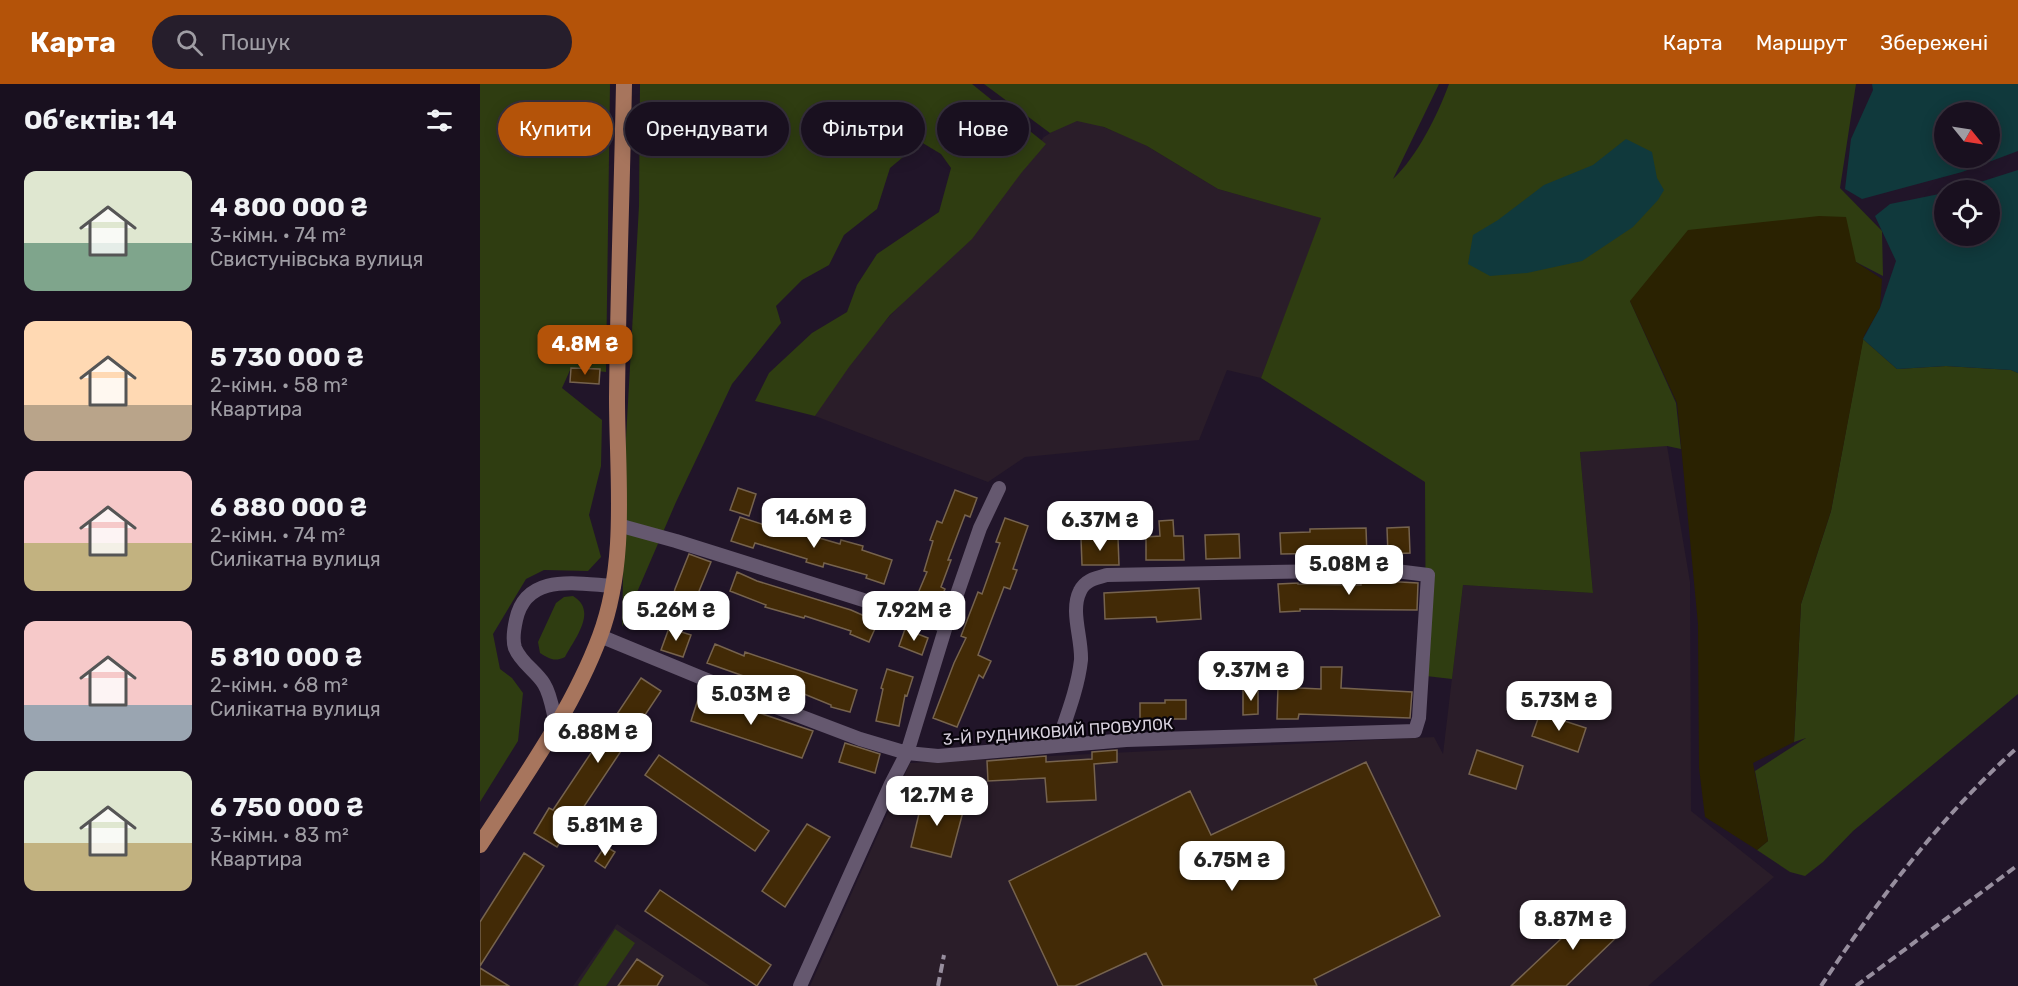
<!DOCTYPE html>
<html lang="uk">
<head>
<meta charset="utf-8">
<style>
	body { margin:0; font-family:Rubik,sans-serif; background:#261e2c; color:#f1f3f6; height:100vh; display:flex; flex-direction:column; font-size:22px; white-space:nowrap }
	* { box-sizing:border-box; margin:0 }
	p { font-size:20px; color:#9f9da4 }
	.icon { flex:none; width:33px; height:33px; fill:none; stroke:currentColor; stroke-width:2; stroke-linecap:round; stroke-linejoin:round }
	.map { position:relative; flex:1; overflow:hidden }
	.panel { display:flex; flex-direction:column; background:#19101f; width:480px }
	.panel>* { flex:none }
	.hud { position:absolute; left:18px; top:18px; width:570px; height:54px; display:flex; gap:12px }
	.needle { width:39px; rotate:120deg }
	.buttons { position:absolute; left:1454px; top:18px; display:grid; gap:12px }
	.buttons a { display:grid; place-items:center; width:66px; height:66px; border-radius:50%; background:#19101f; box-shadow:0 3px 15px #0003,0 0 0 2px #37303d; font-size:30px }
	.price { position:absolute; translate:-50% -51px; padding:0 14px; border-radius:12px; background:#fff; color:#222; font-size:20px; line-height:39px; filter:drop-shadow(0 2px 3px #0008) }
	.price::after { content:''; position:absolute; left:50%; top:36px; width:18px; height:14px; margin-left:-9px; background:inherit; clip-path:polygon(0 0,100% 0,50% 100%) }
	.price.current { background:#b45309; color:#fff }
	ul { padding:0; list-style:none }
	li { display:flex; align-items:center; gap:18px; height:150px; padding:0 24px }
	li span { display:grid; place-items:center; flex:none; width:168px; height:120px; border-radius:12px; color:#555 }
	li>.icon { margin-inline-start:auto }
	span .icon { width:72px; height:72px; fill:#fffc; stroke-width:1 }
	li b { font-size:26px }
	h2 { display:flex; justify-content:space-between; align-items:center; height:72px; padding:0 24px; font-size:26px }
	.tag { padding:0 21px; border-radius:27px; background:#19101f; box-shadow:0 3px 15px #0003,0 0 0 2px #37303d; font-size:21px; line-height:54px }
	.tag.current { background:#b45309; color:#fff }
	header { display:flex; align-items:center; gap:36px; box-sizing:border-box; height:84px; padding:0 30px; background:#b45309; color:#fff }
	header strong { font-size:28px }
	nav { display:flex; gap:33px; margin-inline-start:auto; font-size:21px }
	.search { width:420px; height:54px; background:#261e2c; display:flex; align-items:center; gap:15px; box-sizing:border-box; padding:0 21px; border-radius:33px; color:#9f9da4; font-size:22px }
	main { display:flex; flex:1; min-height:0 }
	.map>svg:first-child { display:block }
	.industrial { fill:#2a1d29 }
	.education { fill:#291d2b }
	.green { fill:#2f3d11 }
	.sand { fill:#2a2201 }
	.water { fill:#10393c; fill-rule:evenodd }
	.building { fill:#422a06; stroke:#76634e; stroke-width:1.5 }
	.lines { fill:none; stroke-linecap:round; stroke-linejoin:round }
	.minor { stroke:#65586f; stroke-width:14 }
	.primary { stroke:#a7755d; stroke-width:16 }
	.rail { stroke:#978e9e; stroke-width:4; stroke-dasharray:9 4.5; stroke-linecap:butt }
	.labels { text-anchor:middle; stroke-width:4.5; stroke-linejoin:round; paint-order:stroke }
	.street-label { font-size:16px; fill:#d8d1de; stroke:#08040b }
</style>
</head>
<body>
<header>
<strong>Карта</strong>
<div class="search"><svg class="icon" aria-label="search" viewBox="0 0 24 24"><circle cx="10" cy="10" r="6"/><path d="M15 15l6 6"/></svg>Пошук</div>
<nav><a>Карта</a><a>Маршрут</a><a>Збережені</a></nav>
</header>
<main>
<section class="panel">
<h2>Об’єктів: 14<svg class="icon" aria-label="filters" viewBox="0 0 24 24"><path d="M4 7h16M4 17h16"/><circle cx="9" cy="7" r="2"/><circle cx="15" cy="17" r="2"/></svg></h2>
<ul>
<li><span style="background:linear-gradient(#dfe7d0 60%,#7fa58c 0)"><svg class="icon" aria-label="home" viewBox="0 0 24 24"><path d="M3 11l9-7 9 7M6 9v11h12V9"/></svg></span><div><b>4 800 000 ₴</b><p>3-кімн. · 74 m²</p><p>Свистунівська вулиця</p></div></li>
<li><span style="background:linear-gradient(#ffd9b3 70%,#b9a48a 0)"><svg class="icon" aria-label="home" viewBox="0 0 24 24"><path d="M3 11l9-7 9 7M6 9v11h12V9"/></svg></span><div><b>5 730 000 ₴</b><p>2-кімн. · 58 m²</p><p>Квартира</p></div></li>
<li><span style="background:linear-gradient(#f6c9c9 60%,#c2b280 0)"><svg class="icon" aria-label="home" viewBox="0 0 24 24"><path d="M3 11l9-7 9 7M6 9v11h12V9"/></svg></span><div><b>6 880 000 ₴</b><p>2-кімн. · 74 m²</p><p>Силікатна вулиця</p></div></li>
<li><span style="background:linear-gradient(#f6c9c9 70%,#9aa5b1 0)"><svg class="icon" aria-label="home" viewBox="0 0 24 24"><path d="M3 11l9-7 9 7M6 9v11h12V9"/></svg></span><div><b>5 810 000 ₴</b><p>2-кімн. · 68 m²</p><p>Силікатна вулиця</p></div></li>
<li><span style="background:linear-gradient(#dfe7d0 60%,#c2b280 0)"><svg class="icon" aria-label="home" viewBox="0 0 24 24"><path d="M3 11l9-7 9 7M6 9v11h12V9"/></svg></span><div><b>6 750 000 ₴</b><p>3-кімн. · 83 m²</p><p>Квартира</p></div></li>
</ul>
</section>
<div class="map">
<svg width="1538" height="902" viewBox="0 0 1538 902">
	<rect width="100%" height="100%" fill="#211529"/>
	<!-- industrial -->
	<path class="industrial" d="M597,32L662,59L738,105L842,134L781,294L747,286L719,356L545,373L508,398L335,332L364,281L452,187L564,53Z
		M1186,356L1210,498L1211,727L1294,793L1168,902H330L430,679L954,653L963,670L983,501L1113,509L1100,368Z"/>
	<!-- education -->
	<path class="education" d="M137,840L230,902H93Z"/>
	<!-- green -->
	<path class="green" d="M0,0H130L126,288L91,284L82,304L122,336L121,382L109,431L121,473L108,487L64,486L46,495L13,550L20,585L32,594L43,609L38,657L0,718Z
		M160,0H492L566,60L542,88L492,155L410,231L369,283L335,332L275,317L289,289L332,249L367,228L377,201L397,170L459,128L471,84L461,70L441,58L410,84L397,125L364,151L349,181L322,196L296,222L301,239L252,300L196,418L142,543L146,354L159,122Z
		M504,0H959L913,95C937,73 958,30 969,0H1376L1360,104L1402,147L1403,192L1376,178L1150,217L1196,319L1201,365L1187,362L1100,368L1113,509L983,501L972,595L946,592L945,398L781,294L841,134L738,105L667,62L624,43L597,37L570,49Z
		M1383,255L1417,285L1466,282L1531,286L1538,289V610L1373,747L1343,778L1325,792L1310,788L1277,766L1288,757L1275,687L1326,654L1314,658L1321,520L1351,427Z
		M93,512C118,527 95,554 85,573C74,578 70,575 60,569L58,558L76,519L84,513Z
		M135,845L155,859L126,902H99L98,901Z"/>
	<!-- sand -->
	<path class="sand" d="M1339,132L1366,133L1376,178L1402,195L1400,224L1384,252L1351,427L1321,520L1314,658L1273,679L1288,757L1277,766L1225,733L1219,684L1218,540L1197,319L1150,217L1208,146Z"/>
	<!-- water -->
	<path class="water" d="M1392,0H1538V67L1482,88L1382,115L1365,105L1371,55L1393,6ZM1464,28H1509V74H1464Z
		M1146,55L1172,68L1177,94L1184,106L1178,116L1153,143L1102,177L1047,189L1010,192L988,180L993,151L1018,136L1064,101L1113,81Z
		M1538,86V289L1531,286L1466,282L1417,285L1383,255L1400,224L1416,177L1395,132L1410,120L1464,109V152H1509V106H1475Z"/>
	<!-- building -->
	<path class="building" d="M91,284L120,285L119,300L90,298Z
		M258,404L276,410L269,432L250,426Z
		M475,406L497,414L490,433L485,431L468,476H471L461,503L465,505L457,523L436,514L447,488L444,487L453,457L450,456L457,437L462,439Z
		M260,433L300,446L301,443L360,460L361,456L383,462L382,466L412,476L404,500L386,494L387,491L344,479L343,483L326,478L327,475L275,459L273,464L251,457Z
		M525,434L548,442L533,485L537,486L530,505L524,503L498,571L511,577L503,594L499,591L477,643L453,634L474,579L486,554L481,552L498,508L502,510L520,459L516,458Z
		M693,436L694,452H703L704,476H666V453L680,452L679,437Z
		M929,443L930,469L908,470L907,444Z
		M886,444L887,472H858V469L801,470L800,449L830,448V445Z
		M759,450L760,474L726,475L725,451Z
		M601,454H638L639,481H602Z
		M209,470L231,478L217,512H219L214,530L190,523L195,505Z
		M257,488L277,497L371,526L398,538L389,558L370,550L371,547L325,532L324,534L285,523L286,521L250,507Z
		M902,497L938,499L937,526L820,525V527L800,528L798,500L818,499V500L881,501V498Z
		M719,504L721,535L677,538L676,533L625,535L624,509Z
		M189,544L211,551L203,573L181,566Z
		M425,545L448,554L442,571L419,562Z
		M235,560L264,572L265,568L377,606L370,628L351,623V621L307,603L306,605L272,595L227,579Z
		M841,583H862L861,604L932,608L930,634L819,630L818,635H797L798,601H819V604L841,605Z
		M407,585L433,593L427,612L425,611L419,642L396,637L403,605L401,604Z
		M161,594L181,607L77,763L54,749L69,724L73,726Z
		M778,605V630L763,631V606Z
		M220,609L333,647L322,674L211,637Z
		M685,616H706V635H680V639H660V619H685Z
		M1060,629L1106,644L1098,668L1052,652Z
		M365,659L400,670L395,689L359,678Z
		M637,666V678L614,680L616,716L567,718L565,694L508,697L507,677L566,672V678L612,675V668Z
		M997,666L1043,682L1036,705L989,690Z
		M179,671L289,747L275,767L165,691Z
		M886,678L960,832L834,895L837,902H683L666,869L595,902H578L529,797L710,707L731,751Z
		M443,713L484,724L471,773L431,763Z
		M327,740L350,753L305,823L282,807Z
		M125,762L135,768L125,784L115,777Z
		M44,769L64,782L0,882V838Z
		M180,806L291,881L277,902L165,827Z
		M1118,820L1144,846L1086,902H1031Z
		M157,875L183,892L177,902H138Z
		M0,884L29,902H0Z"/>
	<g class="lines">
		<!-- minor -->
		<path class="minor" d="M138,441L196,457L466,542
			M120,552L256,608L380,655L427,669L458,672L646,656L935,647L939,634L948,491L908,486L627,491C616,494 605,496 600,507C590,527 602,554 601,576C598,604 586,634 577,661
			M76,640C73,628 71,611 64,600C56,587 41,579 35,564C32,555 34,545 36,536C46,488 97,500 134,502
			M320,902L411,700L427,669L466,542L500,444L519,404"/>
		<!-- primary -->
		<path class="primary" d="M0,761C43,694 92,627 120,552C148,477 137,392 137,314C138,209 142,105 144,0"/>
		<!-- rail -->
		<path class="rail" d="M458,902L464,871
			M1341,902C1398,816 1461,732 1538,663
			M1376,902L1538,781"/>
	</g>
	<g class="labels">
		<!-- street labels -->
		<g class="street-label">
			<text transform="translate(578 647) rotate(-4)" y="6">3-Й РУДНИКОВИЙ ПРОВУЛОК</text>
		</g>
	</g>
</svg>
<div class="buttons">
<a><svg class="needle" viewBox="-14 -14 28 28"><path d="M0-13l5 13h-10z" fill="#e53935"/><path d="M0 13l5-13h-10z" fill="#9f9da4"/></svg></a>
<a><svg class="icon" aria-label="locate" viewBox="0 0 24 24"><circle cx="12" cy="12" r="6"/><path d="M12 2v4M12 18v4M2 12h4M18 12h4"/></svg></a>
</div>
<b class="price current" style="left:105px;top:292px">4.8M ₴</b>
<b class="price" style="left:334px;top:465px">14.6M ₴</b>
<b class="price" style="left:620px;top:468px">6.37M ₴</b>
<b class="price" style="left:869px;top:512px">5.08M ₴</b>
<b class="price" style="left:196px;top:558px">5.26M ₴</b>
<b class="price" style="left:434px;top:558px">7.92M ₴</b>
<b class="price" style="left:771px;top:618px">9.37M ₴</b>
<b class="price" style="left:271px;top:642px">5.03M ₴</b>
<b class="price" style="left:1079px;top:648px">5.73M ₴</b>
<b class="price" style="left:118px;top:680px">6.88M ₴</b>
<b class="price" style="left:457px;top:743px">12.7M ₴</b>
<b class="price" style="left:125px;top:773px">5.81M ₴</b>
<b class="price" style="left:752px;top:808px">6.75M ₴</b>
<b class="price" style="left:1093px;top:867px">8.87M ₴</b>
<div class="hud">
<a class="tag current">Купити</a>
<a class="tag">Орендувати</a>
<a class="tag">Фільтри</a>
<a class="tag">Нове</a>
</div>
</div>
</main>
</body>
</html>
